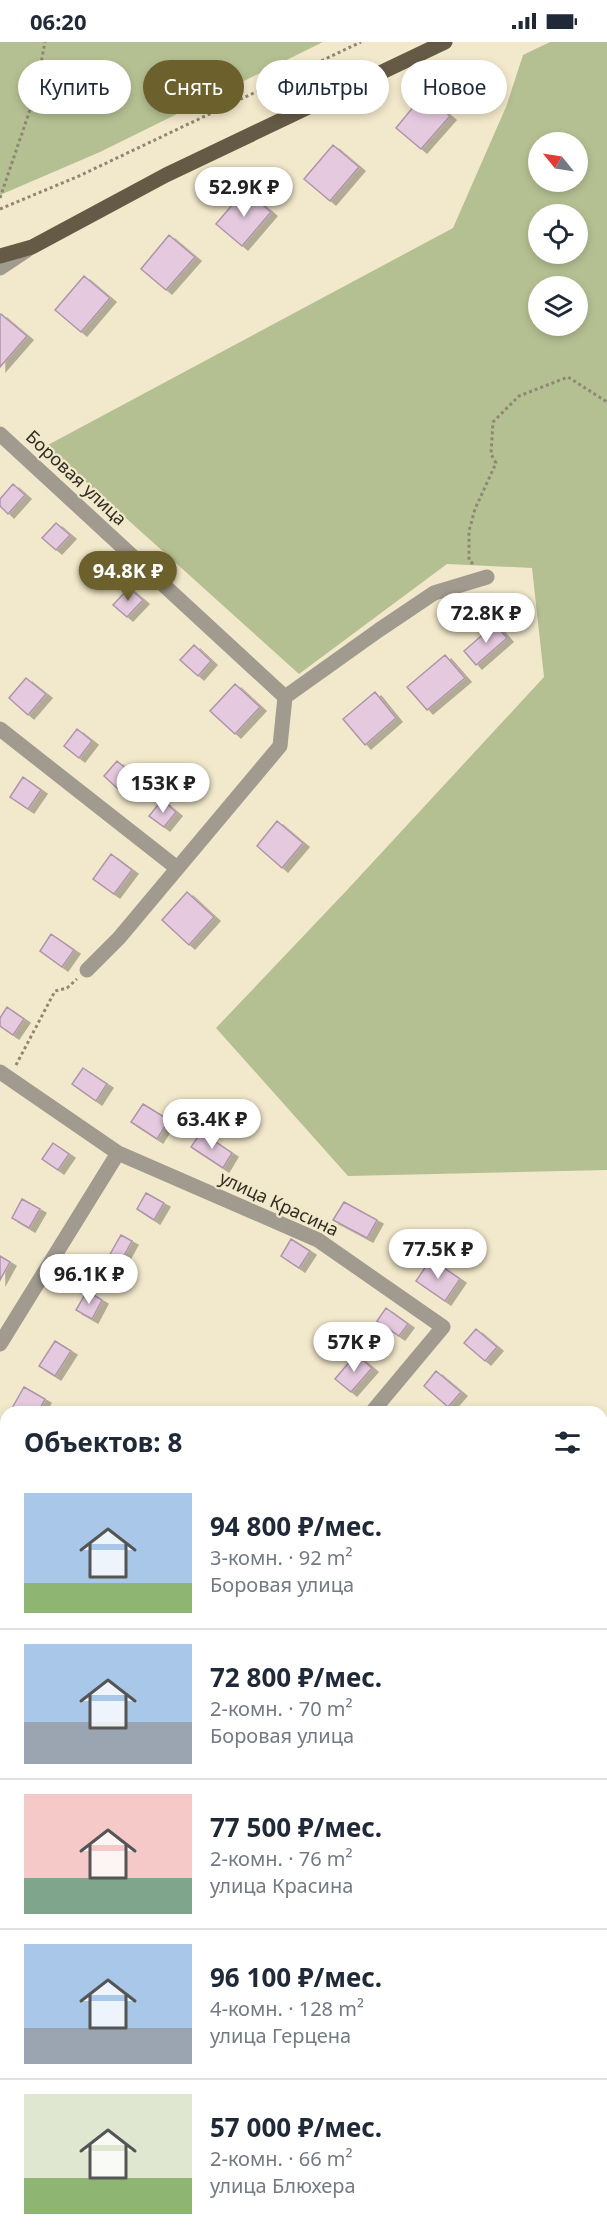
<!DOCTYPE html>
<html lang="ru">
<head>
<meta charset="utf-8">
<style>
	body { margin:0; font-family:"Noto Sans",sans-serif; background:#f6f6f7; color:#1f2937; height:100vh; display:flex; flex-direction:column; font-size:22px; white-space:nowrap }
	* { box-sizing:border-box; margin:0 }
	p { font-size:20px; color:#747a83 }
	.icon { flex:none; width:33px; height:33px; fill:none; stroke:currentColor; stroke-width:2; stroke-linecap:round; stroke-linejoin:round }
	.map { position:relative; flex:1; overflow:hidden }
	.panel { position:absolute; left:0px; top:1364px; width:608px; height:836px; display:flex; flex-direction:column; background:#fff; border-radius:18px 18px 0 0; box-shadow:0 3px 9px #0003 }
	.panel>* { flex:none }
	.guide { position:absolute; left:18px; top:18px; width:572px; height:54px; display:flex; gap:12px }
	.needle { width:39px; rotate:300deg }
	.tools { position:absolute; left:528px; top:90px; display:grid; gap:12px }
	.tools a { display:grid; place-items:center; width:60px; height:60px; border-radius:50%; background:#fff; box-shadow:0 3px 9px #0003; font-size:30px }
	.price { position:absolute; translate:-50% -51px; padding:0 14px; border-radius:21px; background:#fff; color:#222; font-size:20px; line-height:39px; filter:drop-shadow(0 2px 3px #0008) }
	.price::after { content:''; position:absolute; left:50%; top:36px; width:18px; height:14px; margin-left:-9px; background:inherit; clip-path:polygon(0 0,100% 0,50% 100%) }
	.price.selected { background:#6c602d; color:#fff }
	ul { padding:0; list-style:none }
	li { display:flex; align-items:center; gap:18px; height:150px; padding:0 24px }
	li+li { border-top:2px solid #e0e1e3 }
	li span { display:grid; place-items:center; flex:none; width:168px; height:120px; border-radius:0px; color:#555 }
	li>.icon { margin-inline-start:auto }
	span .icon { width:72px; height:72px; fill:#fffc; stroke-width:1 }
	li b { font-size:26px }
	h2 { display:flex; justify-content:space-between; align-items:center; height:72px; padding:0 24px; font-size:26px }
	.tag { padding:0 21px; border-radius:27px; background:#fff; box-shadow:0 3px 9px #0003; font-size:21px; line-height:54px }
	.tag.selected { background:#6c602d; color:#fff }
	.status { display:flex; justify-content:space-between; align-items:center; height:42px; padding:0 30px; background:#fff; direction:ltr }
	.status svg { height:16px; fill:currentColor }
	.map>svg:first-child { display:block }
	.green { fill:#b5c092; fill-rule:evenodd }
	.building { fill:#e5cadf; stroke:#ae95a9; stroke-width:1.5; filter:url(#shadow) }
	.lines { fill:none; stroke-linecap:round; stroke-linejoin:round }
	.path { stroke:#8e8774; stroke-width:3; stroke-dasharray:3 3; stroke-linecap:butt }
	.minor { stroke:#a09a8f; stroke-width:15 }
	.major { stroke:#645a46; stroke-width:15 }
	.labels { text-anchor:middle; stroke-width:4.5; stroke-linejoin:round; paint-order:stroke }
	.street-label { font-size:18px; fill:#322e23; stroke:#f2e8cb }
</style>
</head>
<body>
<div class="status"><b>06:20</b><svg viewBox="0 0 49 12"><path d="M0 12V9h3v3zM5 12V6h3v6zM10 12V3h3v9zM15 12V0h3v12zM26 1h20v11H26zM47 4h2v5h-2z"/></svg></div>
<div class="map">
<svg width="607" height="2198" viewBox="0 0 607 2198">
	<defs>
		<filter id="shadow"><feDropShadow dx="6" dy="4" stdDeviation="0" flood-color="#0004"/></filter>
	</defs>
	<rect width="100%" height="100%" fill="#f2e8cb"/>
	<!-- green -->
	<path class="green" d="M0,0H323L100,110L0,153Z
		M550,0H607V1128L348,1134L216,986L348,847L544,635L532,526L447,522L299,632L46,404L453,186L506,65L523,13ZM578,100V140H538V100ZM578,172V212H538V172ZM538,244H578V284H538Z"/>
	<!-- building -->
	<path class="building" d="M424,52L450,74L421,107L396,86Z
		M333,103L359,125L330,159L304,137Z
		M245,148L271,170L242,204L216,182Z
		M169,193L195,215L166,248L141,227Z
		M84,234L110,256L81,290L55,268Z
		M1,272L27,294L0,325V273Z
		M13,442L25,453L8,472L0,464V457Z
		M56,481L70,493L56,508L42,496Z
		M129,546L143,558L127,575L113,563Z
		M495,582L507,596L476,623L464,609Z
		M194,603L211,619L198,634L180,618Z
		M445,613L465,636L427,668L407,645Z
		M26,636L46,652L28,673L9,656Z
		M235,642L260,665L235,692L210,669Z
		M375,650L396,676L365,703L343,677Z
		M77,687L92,699L79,716L64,704Z
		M117,719L132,732L119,748L104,734Z
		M23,735L41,748L28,767L10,755Z
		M162,758L176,770L164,785L149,774Z
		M277,779L303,801L282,826L257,804Z
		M111,812L132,828L114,852L93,837Z
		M187,850L214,875L189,903L162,878Z
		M51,892L74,908L62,925L40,909Z
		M7,965L24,977L13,993L0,984V976Z
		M83,1026L107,1042L96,1059L72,1042Z
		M143,1062L169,1078L157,1097L131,1080Z
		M201,1090L232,1111L223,1126L191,1105Z
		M53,1101L69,1112L58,1128L42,1117Z
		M146,1151L164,1161L154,1178L137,1167Z
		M22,1157L40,1167L29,1186L12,1176Z
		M344,1160L377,1178L367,1196L333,1178Z
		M121,1193L132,1199L120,1221L109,1214Z
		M291,1197L310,1209L299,1226L281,1214Z
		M0,1214L10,1220L0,1238Z
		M431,1217L460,1237L445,1259L416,1239Z
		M87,1249L102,1258L92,1277L76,1268Z
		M386,1266L408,1282L399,1294L377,1279Z
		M476,1287L497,1305L485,1319L464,1301Z
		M55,1299L71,1309L55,1334L39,1324Z
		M356,1312L372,1326L351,1350L335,1337Z
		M436,1329L461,1350L448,1365L424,1344Z
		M24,1345L45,1357L38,1370L11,1368Z
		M0,1629L6,1635V1656L3,1659L0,1656Z
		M6,2145V2171L0,2165V2151Z
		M470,2193H498L502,2198H474Z"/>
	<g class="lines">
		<!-- path -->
		<path class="path" d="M0,156L35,53L45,0
			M0,167L79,134L361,0
			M473,522L469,518V489L475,467L496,421L491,412L493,380L519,354L568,335L607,360
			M16,1023L55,949L67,946L77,937"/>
		<!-- minor -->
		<path class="minor" d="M0,226L27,208
			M0,392L285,655
			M0,687L177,826
			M87,928L119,896L280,704L285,655L379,588L434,551L487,535
			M0,1030L118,1111L318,1198L443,1285L372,1370
			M0,1302L118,1111
			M602,1602L607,1606
			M0,1778L6,1772
			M0,1996L6,2008
			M0,2116L6,2110
			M128,2193L132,2198
			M324,2193L327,2198"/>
		<!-- major -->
		<path class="major" d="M0,214L32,205L166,133L445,0"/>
	</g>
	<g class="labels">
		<!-- street labels -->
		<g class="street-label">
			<text transform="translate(76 436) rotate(43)" y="6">Боровая улица</text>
			<text transform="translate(279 1162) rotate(25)" y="6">улица Красина</text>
		</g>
	</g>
</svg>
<div class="tools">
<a><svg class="needle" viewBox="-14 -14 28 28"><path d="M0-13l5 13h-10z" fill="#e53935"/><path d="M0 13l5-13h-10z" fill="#747a83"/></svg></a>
<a><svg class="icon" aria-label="locate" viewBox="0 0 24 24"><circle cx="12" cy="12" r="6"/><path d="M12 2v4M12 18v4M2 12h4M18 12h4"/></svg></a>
<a><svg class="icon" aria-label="layers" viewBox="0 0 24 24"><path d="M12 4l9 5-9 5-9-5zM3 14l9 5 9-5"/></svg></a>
</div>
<b class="price" style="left:244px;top:176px">52.9K ₽</b>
<b class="price selected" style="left:128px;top:560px">94.8K ₽</b>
<b class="price" style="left:486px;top:602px">72.8K ₽</b>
<b class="price" style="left:163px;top:772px">153K ₽</b>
<b class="price" style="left:212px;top:1108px">63.4K ₽</b>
<b class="price" style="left:438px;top:1238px">77.5K ₽</b>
<b class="price" style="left:89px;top:1263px">96.1K ₽</b>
<b class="price" style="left:354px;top:1331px">57K ₽</b>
<div class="guide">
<a class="tag">Купить</a>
<a class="tag selected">Снять</a>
<a class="tag">Фильтры</a>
<a class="tag">Новое</a>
</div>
<section class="panel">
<h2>Объектов: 8<svg class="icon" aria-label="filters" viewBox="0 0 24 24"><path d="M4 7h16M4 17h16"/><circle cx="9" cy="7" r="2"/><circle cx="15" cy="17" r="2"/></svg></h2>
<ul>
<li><span style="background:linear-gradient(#a9c7e8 75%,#8fb573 0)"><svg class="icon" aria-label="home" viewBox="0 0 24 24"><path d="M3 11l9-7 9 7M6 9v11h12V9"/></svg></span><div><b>94 800 ₽/мес.</b><p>3-комн. · 92 m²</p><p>Боровая улица</p></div></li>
<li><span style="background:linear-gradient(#a9c7e8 65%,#9aa5b1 0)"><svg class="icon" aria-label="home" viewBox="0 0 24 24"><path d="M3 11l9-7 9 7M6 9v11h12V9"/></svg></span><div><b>72 800 ₽/мес.</b><p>2-комн. · 70 m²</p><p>Боровая улица</p></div></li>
<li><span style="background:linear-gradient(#f6c9c9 70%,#7fa58c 0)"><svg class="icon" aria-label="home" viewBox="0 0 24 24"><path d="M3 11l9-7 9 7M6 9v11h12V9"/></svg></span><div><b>77 500 ₽/мес.</b><p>2-комн. · 76 m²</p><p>улица Красина</p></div></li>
<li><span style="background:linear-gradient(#a9c7e8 70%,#9aa5b1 0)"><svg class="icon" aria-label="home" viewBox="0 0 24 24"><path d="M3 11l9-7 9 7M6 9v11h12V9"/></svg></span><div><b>96 100 ₽/мес.</b><p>4-комн. · 128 m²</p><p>улица Герцена</p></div></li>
<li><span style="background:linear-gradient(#dfe7d0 70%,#8fb573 0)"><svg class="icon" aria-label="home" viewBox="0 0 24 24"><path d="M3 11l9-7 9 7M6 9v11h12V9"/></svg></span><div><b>57 000 ₽/мес.</b><p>2-комн. · 66 m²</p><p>улица Блюхера</p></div></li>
</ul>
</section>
</div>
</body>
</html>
